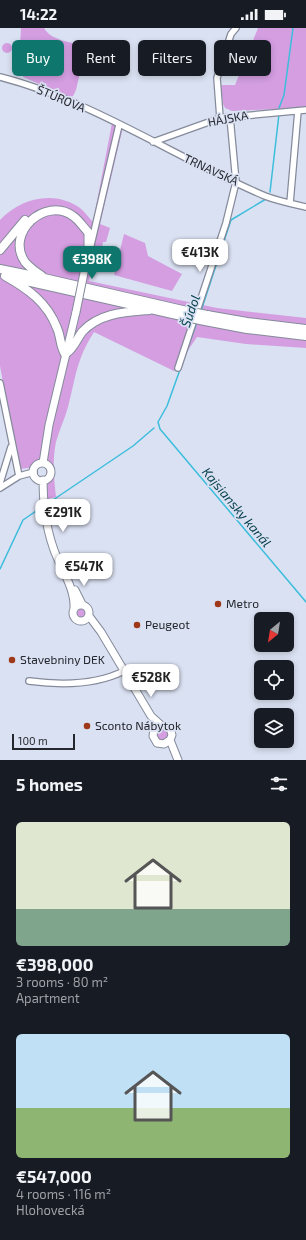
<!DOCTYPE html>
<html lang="en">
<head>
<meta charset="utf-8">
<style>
	body { margin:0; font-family:"Exo 2",sans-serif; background:#242831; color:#f1f3f6; height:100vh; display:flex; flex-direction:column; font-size:15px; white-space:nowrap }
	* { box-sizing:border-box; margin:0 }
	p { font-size:13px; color:#9ea1a6 }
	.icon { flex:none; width:22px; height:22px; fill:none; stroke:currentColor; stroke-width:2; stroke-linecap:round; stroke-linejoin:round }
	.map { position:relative; height:732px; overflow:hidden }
	.details { display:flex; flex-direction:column; background:#171b24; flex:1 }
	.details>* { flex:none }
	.hud { position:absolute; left:12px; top:12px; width:282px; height:36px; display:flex; gap:8px }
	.needle { width:26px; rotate:210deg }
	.tools { position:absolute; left:254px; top:584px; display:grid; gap:8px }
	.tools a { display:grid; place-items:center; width:40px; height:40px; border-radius:6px; background:#171b24; box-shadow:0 2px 6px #0003; font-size:20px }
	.scale { position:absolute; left:12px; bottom:10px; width:63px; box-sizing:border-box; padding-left:4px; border:2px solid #25272e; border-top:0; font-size:11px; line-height:14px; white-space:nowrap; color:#25272e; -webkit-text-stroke:3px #dae1f2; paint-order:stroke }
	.price { position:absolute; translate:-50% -34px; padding:0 9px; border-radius:8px; background:#fff; color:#222; font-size:13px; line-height:26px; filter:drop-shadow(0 1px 2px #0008) }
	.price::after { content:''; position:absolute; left:50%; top:24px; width:12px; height:9px; margin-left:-6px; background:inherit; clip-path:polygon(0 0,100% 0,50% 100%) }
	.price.active { background:#0f766e; color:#fff }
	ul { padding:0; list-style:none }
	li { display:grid; align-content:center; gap:8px; height:212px; padding:0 16px }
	li span { display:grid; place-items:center; height:124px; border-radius:6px; color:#555 }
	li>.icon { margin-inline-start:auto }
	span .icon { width:72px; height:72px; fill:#fffc; stroke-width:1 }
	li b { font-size:17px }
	h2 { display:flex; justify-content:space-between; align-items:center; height:48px; padding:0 16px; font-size:17px }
	.chip { padding:0 14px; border-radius:6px; background:#171b24; box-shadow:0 2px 6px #0003; font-size:14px; line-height:36px }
	.chip.active { background:#0f766e; color:#fff }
	.status { display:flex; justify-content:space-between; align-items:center; height:28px; padding:0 20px; background:#171b24; direction:ltr }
	.status svg { height:11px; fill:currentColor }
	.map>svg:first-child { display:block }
	.green { fill:#d49ee1 }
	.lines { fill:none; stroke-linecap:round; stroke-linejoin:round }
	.stream { stroke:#3cbddc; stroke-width:1.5 }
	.minor-casing { stroke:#858b9b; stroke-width:8 }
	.major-casing { stroke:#858b9b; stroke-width:9 }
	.highway-casing { stroke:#858b9b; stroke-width:10 }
	.minor { stroke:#fff; stroke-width:5.5 }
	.major { stroke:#fff; stroke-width:7 }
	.highway { stroke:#fff; stroke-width:8 }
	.major-bridge-casing { stroke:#858b9b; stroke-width:9; stroke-linecap:butt }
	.highway-bridge-casing { stroke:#858b9b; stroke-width:10; stroke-linecap:butt }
	.major-bridge { stroke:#fff; stroke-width:7 }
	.highway-bridge { stroke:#fff; stroke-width:8 }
	.poi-dot { fill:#9f3819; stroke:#dae1f2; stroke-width:1.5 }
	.labels { text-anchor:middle; stroke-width:3.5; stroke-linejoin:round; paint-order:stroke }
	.street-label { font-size:12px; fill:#25272e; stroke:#dae1f2 }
	.poi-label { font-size:12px; fill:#25272e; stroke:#dae1f2; text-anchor:start }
	.water-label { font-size:13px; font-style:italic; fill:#013c49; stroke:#dae1f2 }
</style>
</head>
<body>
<div class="status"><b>14:22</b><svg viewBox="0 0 49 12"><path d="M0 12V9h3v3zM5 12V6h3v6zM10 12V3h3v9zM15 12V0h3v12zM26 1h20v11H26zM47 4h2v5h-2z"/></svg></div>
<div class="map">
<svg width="306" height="732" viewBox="0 0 306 732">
	<rect width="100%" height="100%" fill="#dae1f2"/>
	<!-- green -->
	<path class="green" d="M21,0H44C51,13 72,14 86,18L76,62L73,68L69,69L23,49L27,23L20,17Z
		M258,0H306V80L232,83L225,80L223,76L221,57H235Z
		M2 20a5 5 0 1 1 10 0a5 5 0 1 1-10 0Z
		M113,90L124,95L100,196L110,200L106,214H103L98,243L91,241L89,253L217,280L306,290V320L246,316L197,309L174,343L94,304C76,332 76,349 68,379C65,391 59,402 56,414C52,433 54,451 56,469L47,471L46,438L19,441L0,338V192C21,170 54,162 80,180C85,184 89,190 93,194Z
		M124,206L145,215L148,228L182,246L172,263L114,247Z
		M75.5 585a5.5 5.5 0 1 1 11 0a5.5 5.5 0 1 1-11 0Z
		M156 707a6 6 0 1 1 12 0a6 6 0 1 1-12 0Z"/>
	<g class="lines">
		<!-- stream -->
		<path class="stream" d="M279,80L284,67L293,0
			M270,164L279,86
			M201,283L231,192L266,171
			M197,294L167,378L158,394L160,401L306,574
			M47,476L133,418L154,400
			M0,541L23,492L42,479"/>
		<defs>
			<path id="minor" d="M0,49C91,72 178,131 265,168C278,173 293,176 306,179
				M220,90L217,50L231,6L236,0
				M153,114L220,90L306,82
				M290,175L298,83
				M90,221L119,97
				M178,340L226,195L236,154L230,89
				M0,355L19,448
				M0,455L11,419
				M0,460L19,448L34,444
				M29,653C59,657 96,657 124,643"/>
			<path id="major" d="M85,240L88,229V204
				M43,435L49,397L76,284
				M33 444a9 9 0 1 1 18 0a9 9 0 1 1-18 0Z
				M43,452C43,476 46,500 54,522C61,541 75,560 74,580
				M75,562L82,576
				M73 585a8 8 0 1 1 16 0a8 8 0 1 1-16 0Z
				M89,588L101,604L151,688L161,697
				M170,712L164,716L157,715L153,708L154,701L161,697L170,700L172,707L170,712L178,732"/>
			<path id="highway" d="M0,222L25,192
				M0,241L44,250L187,283
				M5,248C28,261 47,274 57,300C61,309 60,318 65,326C74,321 76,312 82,304C99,285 125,284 149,282
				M42,248C36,244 30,240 25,234C5,205 45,168 73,188C79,192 83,199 88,204
				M13,250L186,289
				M207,287L247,294L306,301
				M205,293L247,301L306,308"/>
		</defs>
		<!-- minor casing -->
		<use href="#minor" class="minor-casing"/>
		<!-- major casing -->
		<use href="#major" class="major-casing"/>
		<!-- highway casing -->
		<use href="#highway" class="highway-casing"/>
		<!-- minor -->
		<use href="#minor" class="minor"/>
		<!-- major -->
		<use href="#major" class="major"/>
		<!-- highway -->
		<use href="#highway" class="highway"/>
		<defs>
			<path id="major-bridge" d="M76,284L85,240"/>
			<path id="highway-bridge" d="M187,283L207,287
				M186,289L205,293"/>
		</defs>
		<!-- major-bridge casing -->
		<use href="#major-bridge" class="major-bridge-casing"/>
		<!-- highway-bridge casing -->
		<use href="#highway-bridge" class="highway-bridge-casing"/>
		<!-- major-bridge -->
		<use href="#major-bridge" class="major-bridge"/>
		<!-- highway-bridge -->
		<use href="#highway-bridge" class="highway-bridge"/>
	</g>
	<!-- markers -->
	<g class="poi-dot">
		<circle cx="218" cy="576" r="4"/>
		<circle cx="137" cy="597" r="4"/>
		<circle cx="12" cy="632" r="4"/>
		<circle cx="87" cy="698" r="4"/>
	</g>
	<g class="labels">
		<!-- street labels -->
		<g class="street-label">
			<text transform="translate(61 71) rotate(23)" y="4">ŠTÚROVA</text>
			<text transform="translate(228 91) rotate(-11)" y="4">HÁJSKA</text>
			<text transform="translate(211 142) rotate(25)" y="4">TRNAVSKÁ</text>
		</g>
		<!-- poi labels -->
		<g class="poi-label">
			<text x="226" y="580">Metro</text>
			<text x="145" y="601">Peugeot</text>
			<text x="20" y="636">Stavebniny DEK</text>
			<text x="95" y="702">Sconto Nábytok</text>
		</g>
		<!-- water labels -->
		<g class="water-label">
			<text transform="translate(190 283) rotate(-71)" y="5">Šúdol</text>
			<text transform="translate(237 479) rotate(50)" y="5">Kajsiansky kanál</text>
		</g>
	</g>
</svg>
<div class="tools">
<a><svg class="needle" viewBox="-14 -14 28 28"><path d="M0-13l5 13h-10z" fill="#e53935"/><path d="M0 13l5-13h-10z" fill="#9ea1a6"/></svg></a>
<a><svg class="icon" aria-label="locate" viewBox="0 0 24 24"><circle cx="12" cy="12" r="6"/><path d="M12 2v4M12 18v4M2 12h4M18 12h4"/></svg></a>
<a><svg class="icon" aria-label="layers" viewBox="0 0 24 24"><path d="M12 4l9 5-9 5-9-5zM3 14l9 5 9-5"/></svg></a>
</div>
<div class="scale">100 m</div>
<b class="price" style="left:200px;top:245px">€413K</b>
<b class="price active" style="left:92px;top:252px">€398K</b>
<b class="price" style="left:63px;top:505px">€291K</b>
<b class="price" style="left:84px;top:559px">€547K</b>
<b class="price" style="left:151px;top:670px">€528K</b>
<div class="hud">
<a class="chip active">Buy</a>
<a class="chip">Rent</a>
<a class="chip">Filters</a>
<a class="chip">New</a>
</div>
</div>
<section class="details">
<h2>5 homes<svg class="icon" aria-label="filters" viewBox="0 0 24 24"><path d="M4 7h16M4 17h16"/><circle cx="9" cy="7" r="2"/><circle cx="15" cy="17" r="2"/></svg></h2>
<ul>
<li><span style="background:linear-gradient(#dfe7d0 70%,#7fa58c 0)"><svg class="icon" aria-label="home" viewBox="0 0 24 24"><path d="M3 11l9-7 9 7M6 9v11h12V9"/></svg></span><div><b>€398,000</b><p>3 rooms · 80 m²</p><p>Apartment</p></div></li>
<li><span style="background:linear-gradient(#bfe0f5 60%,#8fb573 0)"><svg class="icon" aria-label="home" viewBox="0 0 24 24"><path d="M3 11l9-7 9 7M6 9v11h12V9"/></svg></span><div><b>€547,000</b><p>4 rooms · 116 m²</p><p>Hlohovecká</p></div></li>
</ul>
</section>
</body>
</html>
